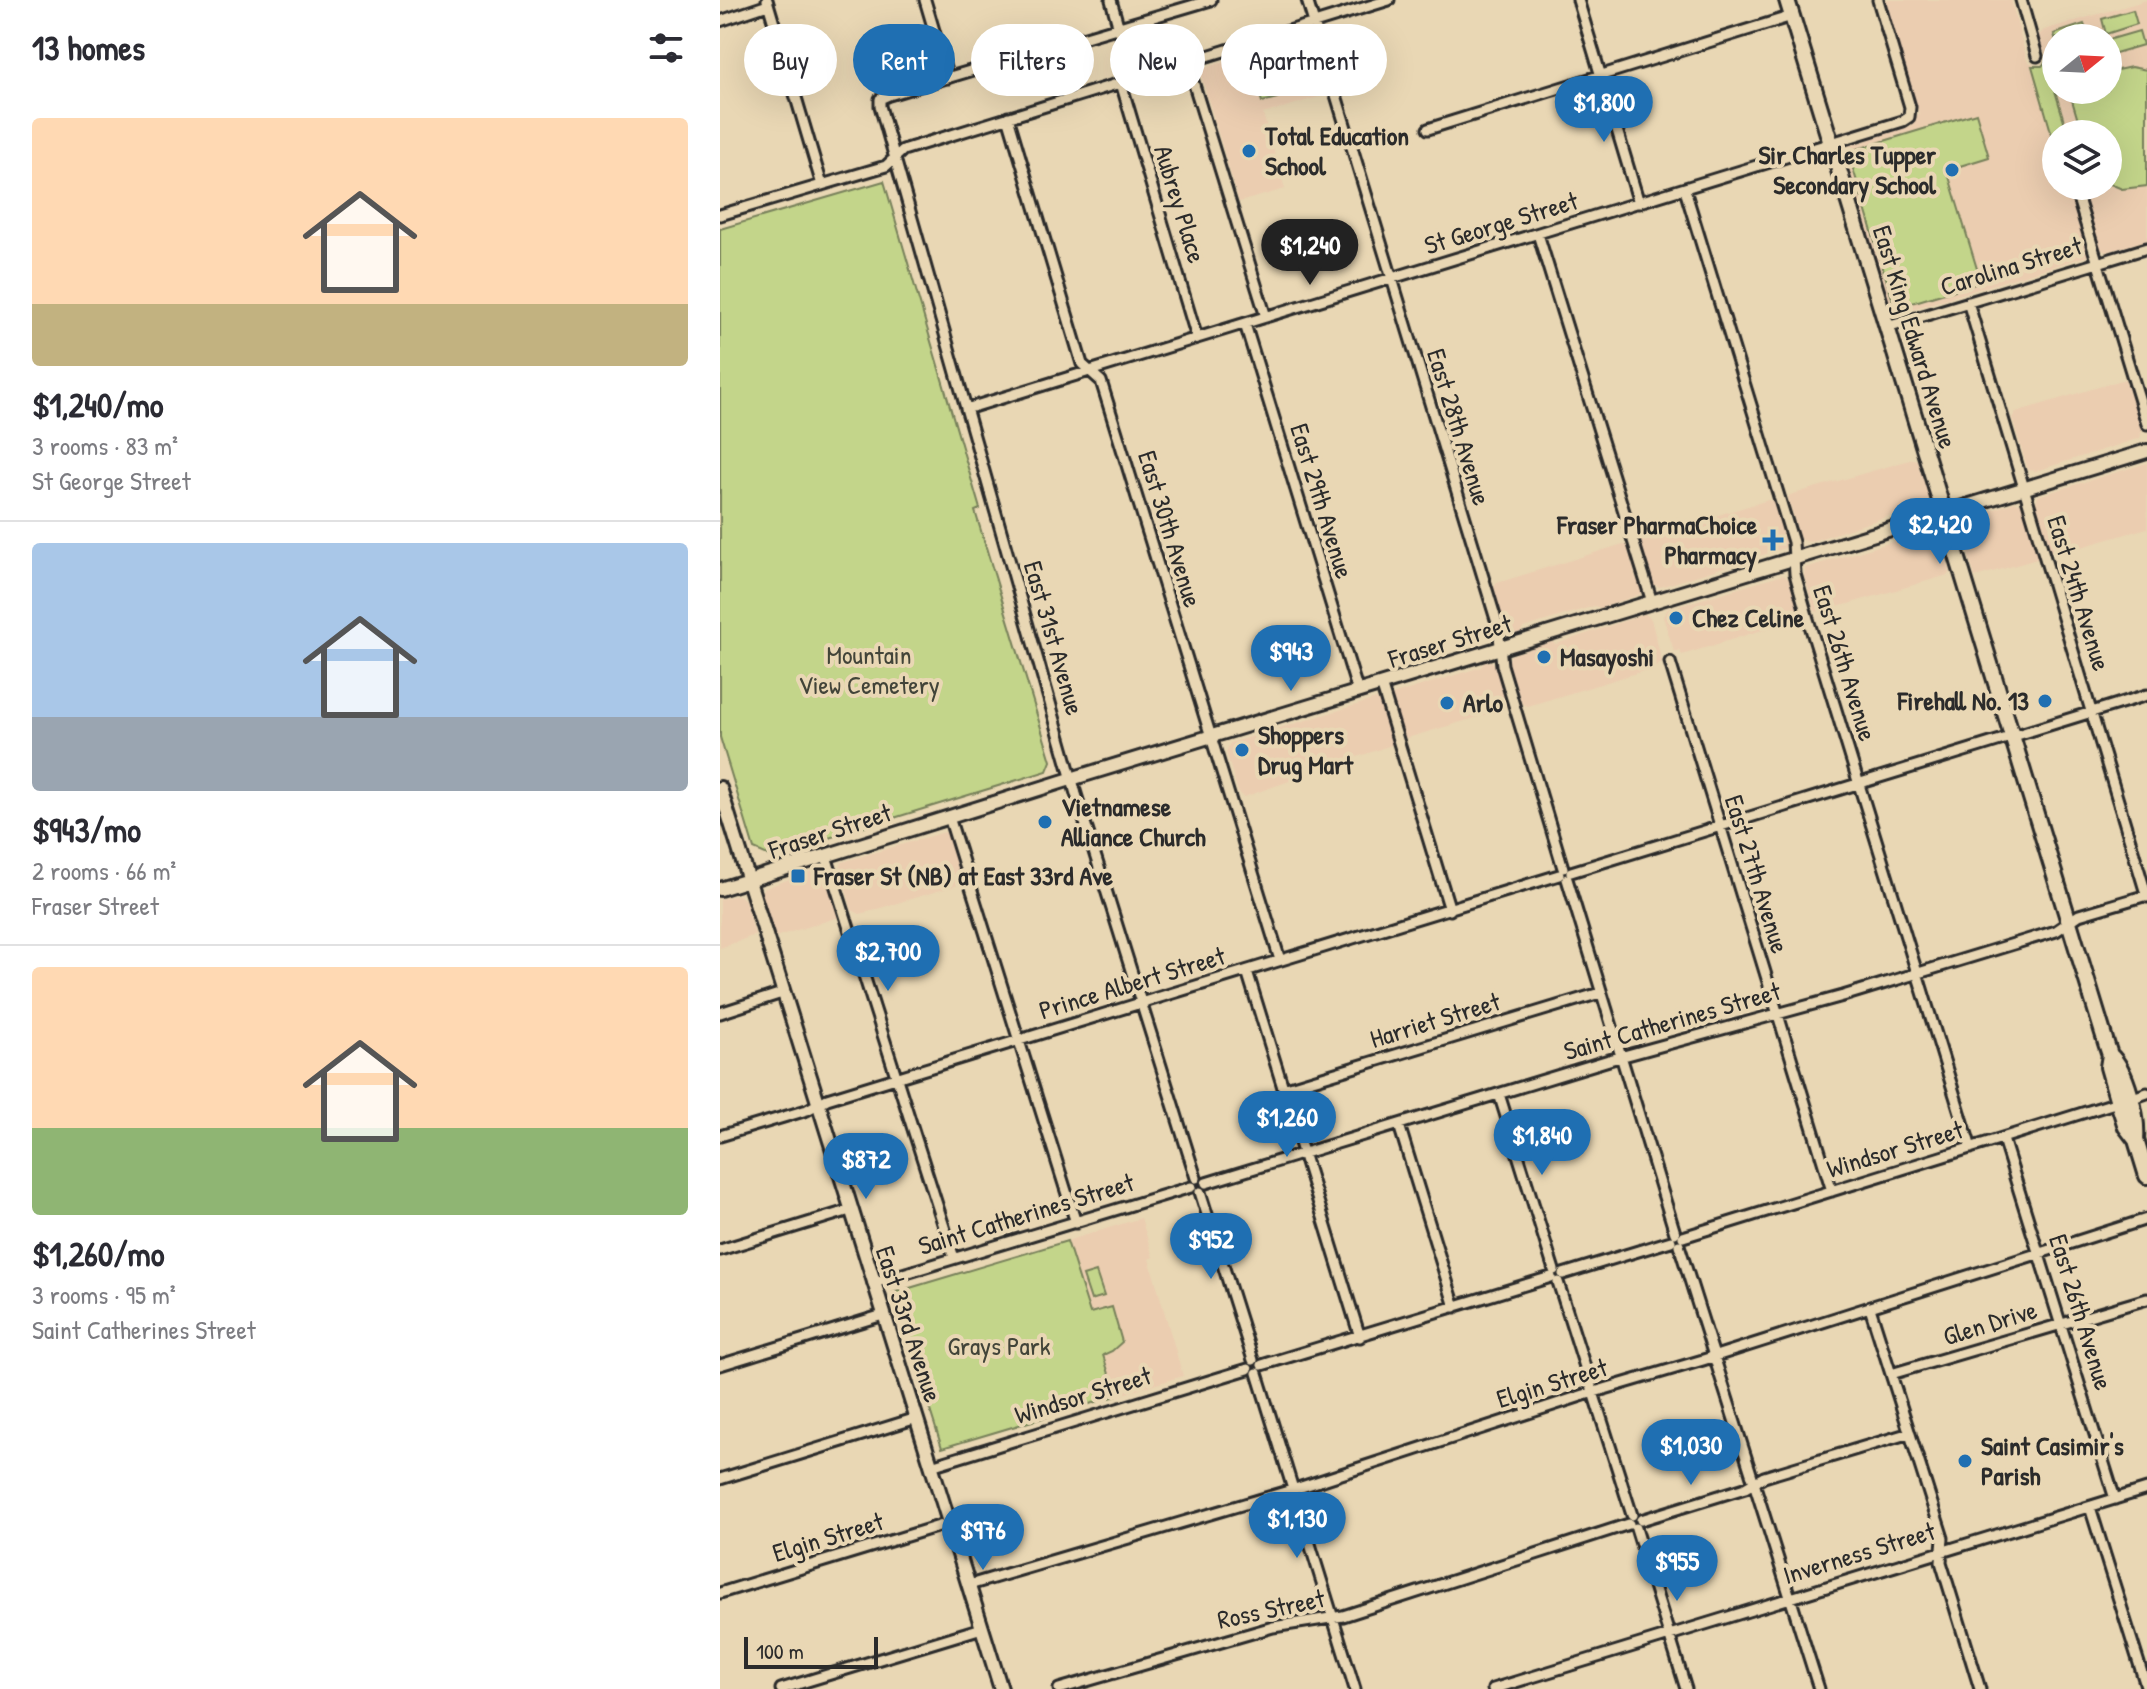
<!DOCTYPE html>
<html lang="en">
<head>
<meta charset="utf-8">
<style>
	body { margin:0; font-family:"Patrick Hand",sans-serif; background:#f2f2f3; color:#2b2b33; height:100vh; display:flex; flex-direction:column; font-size:30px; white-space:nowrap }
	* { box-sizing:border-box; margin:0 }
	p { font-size:26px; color:#7c7c81 }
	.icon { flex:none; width:44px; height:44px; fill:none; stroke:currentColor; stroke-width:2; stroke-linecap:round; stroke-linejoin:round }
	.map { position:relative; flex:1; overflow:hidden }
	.sheet { display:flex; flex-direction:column; background:#fff; width:720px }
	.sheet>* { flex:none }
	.top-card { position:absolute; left:24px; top:24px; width:760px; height:72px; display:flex; gap:16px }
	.needle { width:52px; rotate:72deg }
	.buttons { position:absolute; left:1322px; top:24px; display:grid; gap:16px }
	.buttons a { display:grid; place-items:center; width:80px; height:80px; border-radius:50%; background:#fff; box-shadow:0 8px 32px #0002; font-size:40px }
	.scale { position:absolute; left:24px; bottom:20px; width:134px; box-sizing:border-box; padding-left:8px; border:4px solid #2b2b2b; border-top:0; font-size:22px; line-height:28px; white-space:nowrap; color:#2b2b2b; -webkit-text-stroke:6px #e9d7b4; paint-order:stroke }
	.price { position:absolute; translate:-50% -68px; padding:0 18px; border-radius:28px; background:#1f6fb2; color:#fff; font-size:26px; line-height:52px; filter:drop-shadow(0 2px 4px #0008) }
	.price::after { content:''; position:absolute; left:50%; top:48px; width:24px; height:18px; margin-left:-12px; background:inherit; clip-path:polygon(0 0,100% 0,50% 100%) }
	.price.active { background:#222; color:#fff }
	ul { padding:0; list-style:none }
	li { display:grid; align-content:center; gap:16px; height:424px; padding:0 32px }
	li+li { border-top:2px solid #e1e1e2 }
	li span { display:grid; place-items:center; height:248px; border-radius:8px; color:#555 }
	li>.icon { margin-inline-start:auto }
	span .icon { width:144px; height:144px; fill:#fffc; stroke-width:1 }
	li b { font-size:34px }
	h2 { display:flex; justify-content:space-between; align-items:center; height:96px; padding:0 32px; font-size:34px }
	.chip { padding:0 28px; border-radius:36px; background:#fff; box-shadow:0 8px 32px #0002; font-size:28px; line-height:72px }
	.chip.active { background:#1f6fb2; color:#fff }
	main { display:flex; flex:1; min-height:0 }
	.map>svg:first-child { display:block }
	.built { fill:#ebcdb0; fill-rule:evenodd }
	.green { fill:#c3d58a; stroke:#77805a; stroke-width:2 }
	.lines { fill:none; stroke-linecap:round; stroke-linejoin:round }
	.minor-casing { stroke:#2b2b2b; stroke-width:15 }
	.tertiary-casing { stroke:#2b2b2b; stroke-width:18 }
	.secondary-casing { stroke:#2b2b2b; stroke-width:20 }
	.minor { stroke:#e9d7b4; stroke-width:9 }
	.tertiary { stroke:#e9d7b4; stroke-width:12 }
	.secondary { stroke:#e9d7b4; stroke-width:14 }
	.poi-dot { fill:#1f6fb2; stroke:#e9d7b4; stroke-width:3 }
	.labels { text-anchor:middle; stroke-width:8; stroke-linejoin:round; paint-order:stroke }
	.poi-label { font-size:26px; font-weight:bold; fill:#2b2b2b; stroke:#e9d7b4; text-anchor:start }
	.street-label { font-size:26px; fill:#2b2b2b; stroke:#e9d7b4 }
	.park-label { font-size:26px; fill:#424439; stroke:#e9d7b4 }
</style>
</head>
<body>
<main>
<section class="sheet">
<h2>13 homes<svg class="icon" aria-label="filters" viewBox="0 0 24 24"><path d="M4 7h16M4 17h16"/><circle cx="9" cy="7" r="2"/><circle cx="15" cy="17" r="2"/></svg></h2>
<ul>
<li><span style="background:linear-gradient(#ffd9b3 75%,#c2b280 0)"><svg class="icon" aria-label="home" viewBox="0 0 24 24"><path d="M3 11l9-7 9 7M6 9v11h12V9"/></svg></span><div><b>$1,240/mo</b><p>3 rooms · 83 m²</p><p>St George Street</p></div></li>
<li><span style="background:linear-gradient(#a9c7e8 70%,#9aa5b1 0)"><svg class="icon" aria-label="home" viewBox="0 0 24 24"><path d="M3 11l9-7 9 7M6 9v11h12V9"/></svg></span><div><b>$943/mo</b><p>2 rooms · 66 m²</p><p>Fraser Street</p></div></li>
<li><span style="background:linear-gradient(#ffd9b3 65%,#8fb573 0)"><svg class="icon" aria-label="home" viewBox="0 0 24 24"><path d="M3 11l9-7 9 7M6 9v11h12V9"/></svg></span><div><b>$1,260/mo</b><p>3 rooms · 95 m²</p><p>Saint Catherines Street</p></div></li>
</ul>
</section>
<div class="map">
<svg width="1427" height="1689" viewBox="0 0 1427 1689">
	<rect width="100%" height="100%" fill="#e9d7b4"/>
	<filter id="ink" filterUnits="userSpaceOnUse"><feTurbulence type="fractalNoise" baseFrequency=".0125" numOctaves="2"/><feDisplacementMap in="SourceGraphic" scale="16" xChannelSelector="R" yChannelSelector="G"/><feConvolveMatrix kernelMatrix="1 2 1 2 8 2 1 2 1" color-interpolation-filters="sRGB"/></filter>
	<g filter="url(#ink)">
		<!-- built -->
		<path class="built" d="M1165,0H1291L1307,61L1318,67L1324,64L1327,58L1317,37L1324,30L1427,0V240L1386,252L1380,249L1365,197L1367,193L1365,186H1388V134H1336V186H1348V196L1357,206L1364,244L1369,246L1368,256L1179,313L1171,310L1123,154L1129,146L1191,126L1199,113ZM1336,38H1388V90H1336Z
			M585,37L602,96L543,114L565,189L519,202L479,69Z
			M1405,379L1422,430L1420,438L1316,471L1308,470L1292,418L1296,412Z
			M1193,459L1197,460L1209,498L1206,504L1089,542L1080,539L1068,498L1070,495Z
			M1427,463V528L1337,554L1336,551H1330L1316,503L1318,496Z
			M1048,500L1053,501L1065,541V548L940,587L933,584L920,542L922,538Z
			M1295,502L1303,504L1319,553L1317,559L1255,577L1241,530L1242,524L1246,519Z
			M1212,530L1219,535L1230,570L1228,575L1100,612L1095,611L1084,576L1085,568Z
			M903,544L907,546L916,578L920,581L921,594L881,608L874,606L803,628L800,633L793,635L785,631L774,587L777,583Z
			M1063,575L1069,579L1079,611L1075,620L962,655L960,651H954L943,617L948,609Z
			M925,614L931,619L942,662L936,667L808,706L802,704L788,662L791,655L831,642L836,644Z
			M771,661L776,666L787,706L782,710L687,738L683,736L672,695L761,667L764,663Z
			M656,699L663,705L674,744L524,797L518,792L506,752L510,743Z
			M225,832L230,837L242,877L237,882L238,885L140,914L132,910L120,869L122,862Z
			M97,869L105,873L119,917L55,937L42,895L43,889Z
			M19,895L25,900L35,935L0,948V899Z
			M421,1218L433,1257L429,1259L463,1376L396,1396L347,1241Z"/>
		<!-- green -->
		<path class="green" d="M1413,10L1417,24L1386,34L1382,19Z
			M1364,24L1369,38H1336V41L1334,34Z
			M1419,31L1423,45L1392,54L1388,40Z
			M575,43L582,64L551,74L545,52Z
			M1326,61L1348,134H1336V149L1312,66H1322Z
			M1411,67L1427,70V186L1402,189L1388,183V134H1362L1349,90H1356L1360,93L1363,90H1388V72Z
			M548,68L557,98L542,102L533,73Z
			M1256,113L1269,157L1227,170L1261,282L1175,308L1128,152Z
			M164,181L260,509L255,511L331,761L327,771L50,856L34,849L0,737V229Z
			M347,1241L370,1313L392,1307L402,1342L392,1351L383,1355L396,1396L222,1448L173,1293Z
			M376,1272L384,1296L371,1300L363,1276Z"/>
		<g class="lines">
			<defs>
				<path id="minor" d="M47,0L102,185
					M205,0L228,78
					M391,0L413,79
					M587,0L778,626L782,665L843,868
					M858,0L919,203
					M1301,0L1317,56
					M0,21L48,5
					M467,62L546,317
					M401,83L477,338
					M288,117L362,364L381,381L560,960
					M708,129L1072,16
					M965,190L1073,542L1075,574L1088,619L1251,1148
					M1356,192L1427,424
					M0,215L166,166L183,150L669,0
					M818,234L932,602
					M1248,302L1427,897
					M525,324L638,692
					M1167,327L1427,248
					M246,409L1183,121L1189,117L1190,107L1158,0
					M950,662L1112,1191
					M661,684L730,910
					M229,817L356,1223
					M106,856L234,1258
					M851,872L1427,695
					M847,879L955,1233
					M527,971L640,1337
					M0,1013L62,993
					M563,1089L880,993
					M779,1094L834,1270
					M1410,1099L1427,1093
					M679,1125L735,1307
					M0,1136L87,1110L107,1099L839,875
					M1283,1139L1395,1499
					M476,1178L356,794L160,106V99L169,95L491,0
					M486,1183L889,1060L1123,996L1336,931L1359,915L1427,895
					M480,1192L533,1360
					M963,1237L1398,1102
					M959,1245L1099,1689
					M0,1250L130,1210
					M843,1274L951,1241
					M838,1282L912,1515
					M153,1283L471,1187
					M1150,1308L1223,1538L1221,1562L1260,1689
					M0,1365L163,1315
					M542,1365L831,1277
					M537,1373L635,1689
					M1171,1374L1427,1299
					M211,1466L528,1369
					M0,1479L197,1418
					M1370,1507L1427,1689
					M921,1520L1025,1488L1044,1477L1190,1433
					M916,1528L966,1689
					M249,1585L572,1490L864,1395L983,1360L1427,1219
					M0,1593L229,1523
					M61,1689L262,1628
					M339,1689L553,1627L623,1616L909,1524
					M773,1689L1427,1489"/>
				<path id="tertiary" d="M0,788L281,1689
					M0,889L341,782L1427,451"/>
				<path id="secondary" d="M1067,0L1386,1043L1390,1055L1388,1067L1398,1102L1406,1127L1416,1140L1427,1176
					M1390,1055C1407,1070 1418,1117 1416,1140"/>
			</defs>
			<!-- minor casing -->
			<use href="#minor" class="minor-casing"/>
			<!-- tertiary casing -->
			<use href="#tertiary" class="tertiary-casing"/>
			<!-- secondary casing -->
			<use href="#secondary" class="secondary-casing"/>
			<!-- minor -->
			<use href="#minor" class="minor"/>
			<!-- tertiary -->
			<use href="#tertiary" class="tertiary"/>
			<!-- secondary -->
			<use href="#secondary" class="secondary"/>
		</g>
	</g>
	<!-- markers -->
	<g class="poi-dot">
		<circle cx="529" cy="151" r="8"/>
		<circle cx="1232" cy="170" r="8"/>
		<path d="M1049 528h8v8h8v8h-8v8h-8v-8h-8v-8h8z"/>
		<circle cx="956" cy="618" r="8"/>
		<circle cx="824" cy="657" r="8"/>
		<circle cx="1325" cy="701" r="8"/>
		<circle cx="727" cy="703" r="8"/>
		<circle cx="522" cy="750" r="8"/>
		<circle cx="325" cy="822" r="8"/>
		<rect x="70" y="868" width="16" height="16" rx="4"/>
		<circle cx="1245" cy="1461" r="8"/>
	</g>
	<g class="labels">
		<!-- poi labels -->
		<g class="poi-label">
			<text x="545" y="145">Total Education<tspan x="545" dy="30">School</tspan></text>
			<text x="1216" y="164" text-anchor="end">Sir Charles Tupper<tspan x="1216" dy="30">Secondary School</tspan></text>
			<text x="1037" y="534" text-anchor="end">Fraser PharmaChoice<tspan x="1037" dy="30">Pharmacy</tspan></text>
			<text x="972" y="627">Chez Celine</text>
			<text x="840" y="666">Masayoshi</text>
			<text x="1309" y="710" text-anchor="end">Firehall No. 13</text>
			<text x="743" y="712">Arlo</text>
			<text x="538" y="744">Shoppers<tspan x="538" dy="30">Drug Mart</tspan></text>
			<text x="341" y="816">Vietnamese<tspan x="341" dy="30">Alliance Church</tspan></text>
			<text x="94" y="885">Fraser St (NB) at East 33rd Ave</text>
			<text x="1261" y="1455">Saint Casimir's<tspan x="1261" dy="30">Parish</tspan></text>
		</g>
		<!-- street labels -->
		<g class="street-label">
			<text transform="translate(460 204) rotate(73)" y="9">Aubrey Place</text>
			<text transform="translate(781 223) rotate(-17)" y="9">St George Street</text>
			<text transform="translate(1291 266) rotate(-17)" y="9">Carolina Street</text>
			<text transform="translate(1195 337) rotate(73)" y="9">East King Edward Avenue</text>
			<text transform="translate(739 427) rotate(73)" y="9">East 28th Avenue</text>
			<text transform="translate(602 501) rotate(73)" y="9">East 29th Avenue</text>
			<text transform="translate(450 529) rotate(73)" y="9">East 30th Avenue</text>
			<text transform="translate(1359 593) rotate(73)" y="9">East 24th Avenue</text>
			<text transform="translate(334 638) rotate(74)" y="9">East 31st Avenue</text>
			<text transform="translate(730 641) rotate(-17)" y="9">Fraser Street</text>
			<text transform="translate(1125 663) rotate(73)" y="9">East 26th Avenue</text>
			<text transform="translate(110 831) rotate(-18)" y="9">Fraser Street</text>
			<text transform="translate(1037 874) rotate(73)" y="9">East 27th Avenue</text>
			<text transform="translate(412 983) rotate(-17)" y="9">Prince Albert Street</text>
			<text transform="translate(715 1020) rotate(-17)" y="9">Harriet Street</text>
			<text transform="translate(952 1021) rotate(-16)" y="9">Saint Catherines Street</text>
			<text transform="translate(1175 1149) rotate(-17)" y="9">Windsor Street</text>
			<text transform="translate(306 1214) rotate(-17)" y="9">Saint Catherines Street</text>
			<text transform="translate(1361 1312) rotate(73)" y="9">East 26th Avenue</text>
			<text transform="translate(1270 1323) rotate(-17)" y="9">Glen Drive</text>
			<text transform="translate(189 1324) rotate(72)" y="9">East 33rd Avenue</text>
			<text transform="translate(832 1383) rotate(-17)" y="9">Elgin Street</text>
			<text transform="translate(363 1395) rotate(-17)" y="9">Windsor Street</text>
			<text transform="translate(108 1537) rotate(-17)" y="9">Elgin Street</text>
			<text transform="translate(1139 1553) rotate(-17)" y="9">Inverness Street</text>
			<text transform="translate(551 1609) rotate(-12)" y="9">Ross Street</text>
		</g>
		<!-- park labels -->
		<g class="park-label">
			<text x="149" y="664">Mountain<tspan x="149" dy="30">View Cemetery</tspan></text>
			<text x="279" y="1355">Grays Park</text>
		</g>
	</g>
</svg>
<div class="buttons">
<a><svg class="needle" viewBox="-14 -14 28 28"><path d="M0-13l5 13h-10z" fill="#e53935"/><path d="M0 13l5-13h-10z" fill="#7c7c81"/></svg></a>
<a><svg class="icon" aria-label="layers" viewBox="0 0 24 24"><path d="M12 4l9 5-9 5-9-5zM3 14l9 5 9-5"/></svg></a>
</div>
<div class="scale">100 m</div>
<b class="price" style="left:884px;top:144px">$1,800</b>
<b class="price active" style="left:590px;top:287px">$1,240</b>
<b class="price" style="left:1220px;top:566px">$2,420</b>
<b class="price" style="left:571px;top:693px">$943</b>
<b class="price" style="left:168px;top:993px">$2,700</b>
<b class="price" style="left:567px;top:1159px">$1,260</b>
<b class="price" style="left:822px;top:1177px">$1,840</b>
<b class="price" style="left:146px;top:1201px">$872</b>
<b class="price" style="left:491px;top:1281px">$952</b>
<b class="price" style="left:971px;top:1487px">$1,030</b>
<b class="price" style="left:577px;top:1560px">$1,130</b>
<b class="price" style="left:263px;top:1572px">$976</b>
<b class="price" style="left:957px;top:1603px">$955</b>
<div class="top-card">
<a class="chip">Buy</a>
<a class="chip active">Rent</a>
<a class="chip">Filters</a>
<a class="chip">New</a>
<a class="chip">Apartment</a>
</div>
</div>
</main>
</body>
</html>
